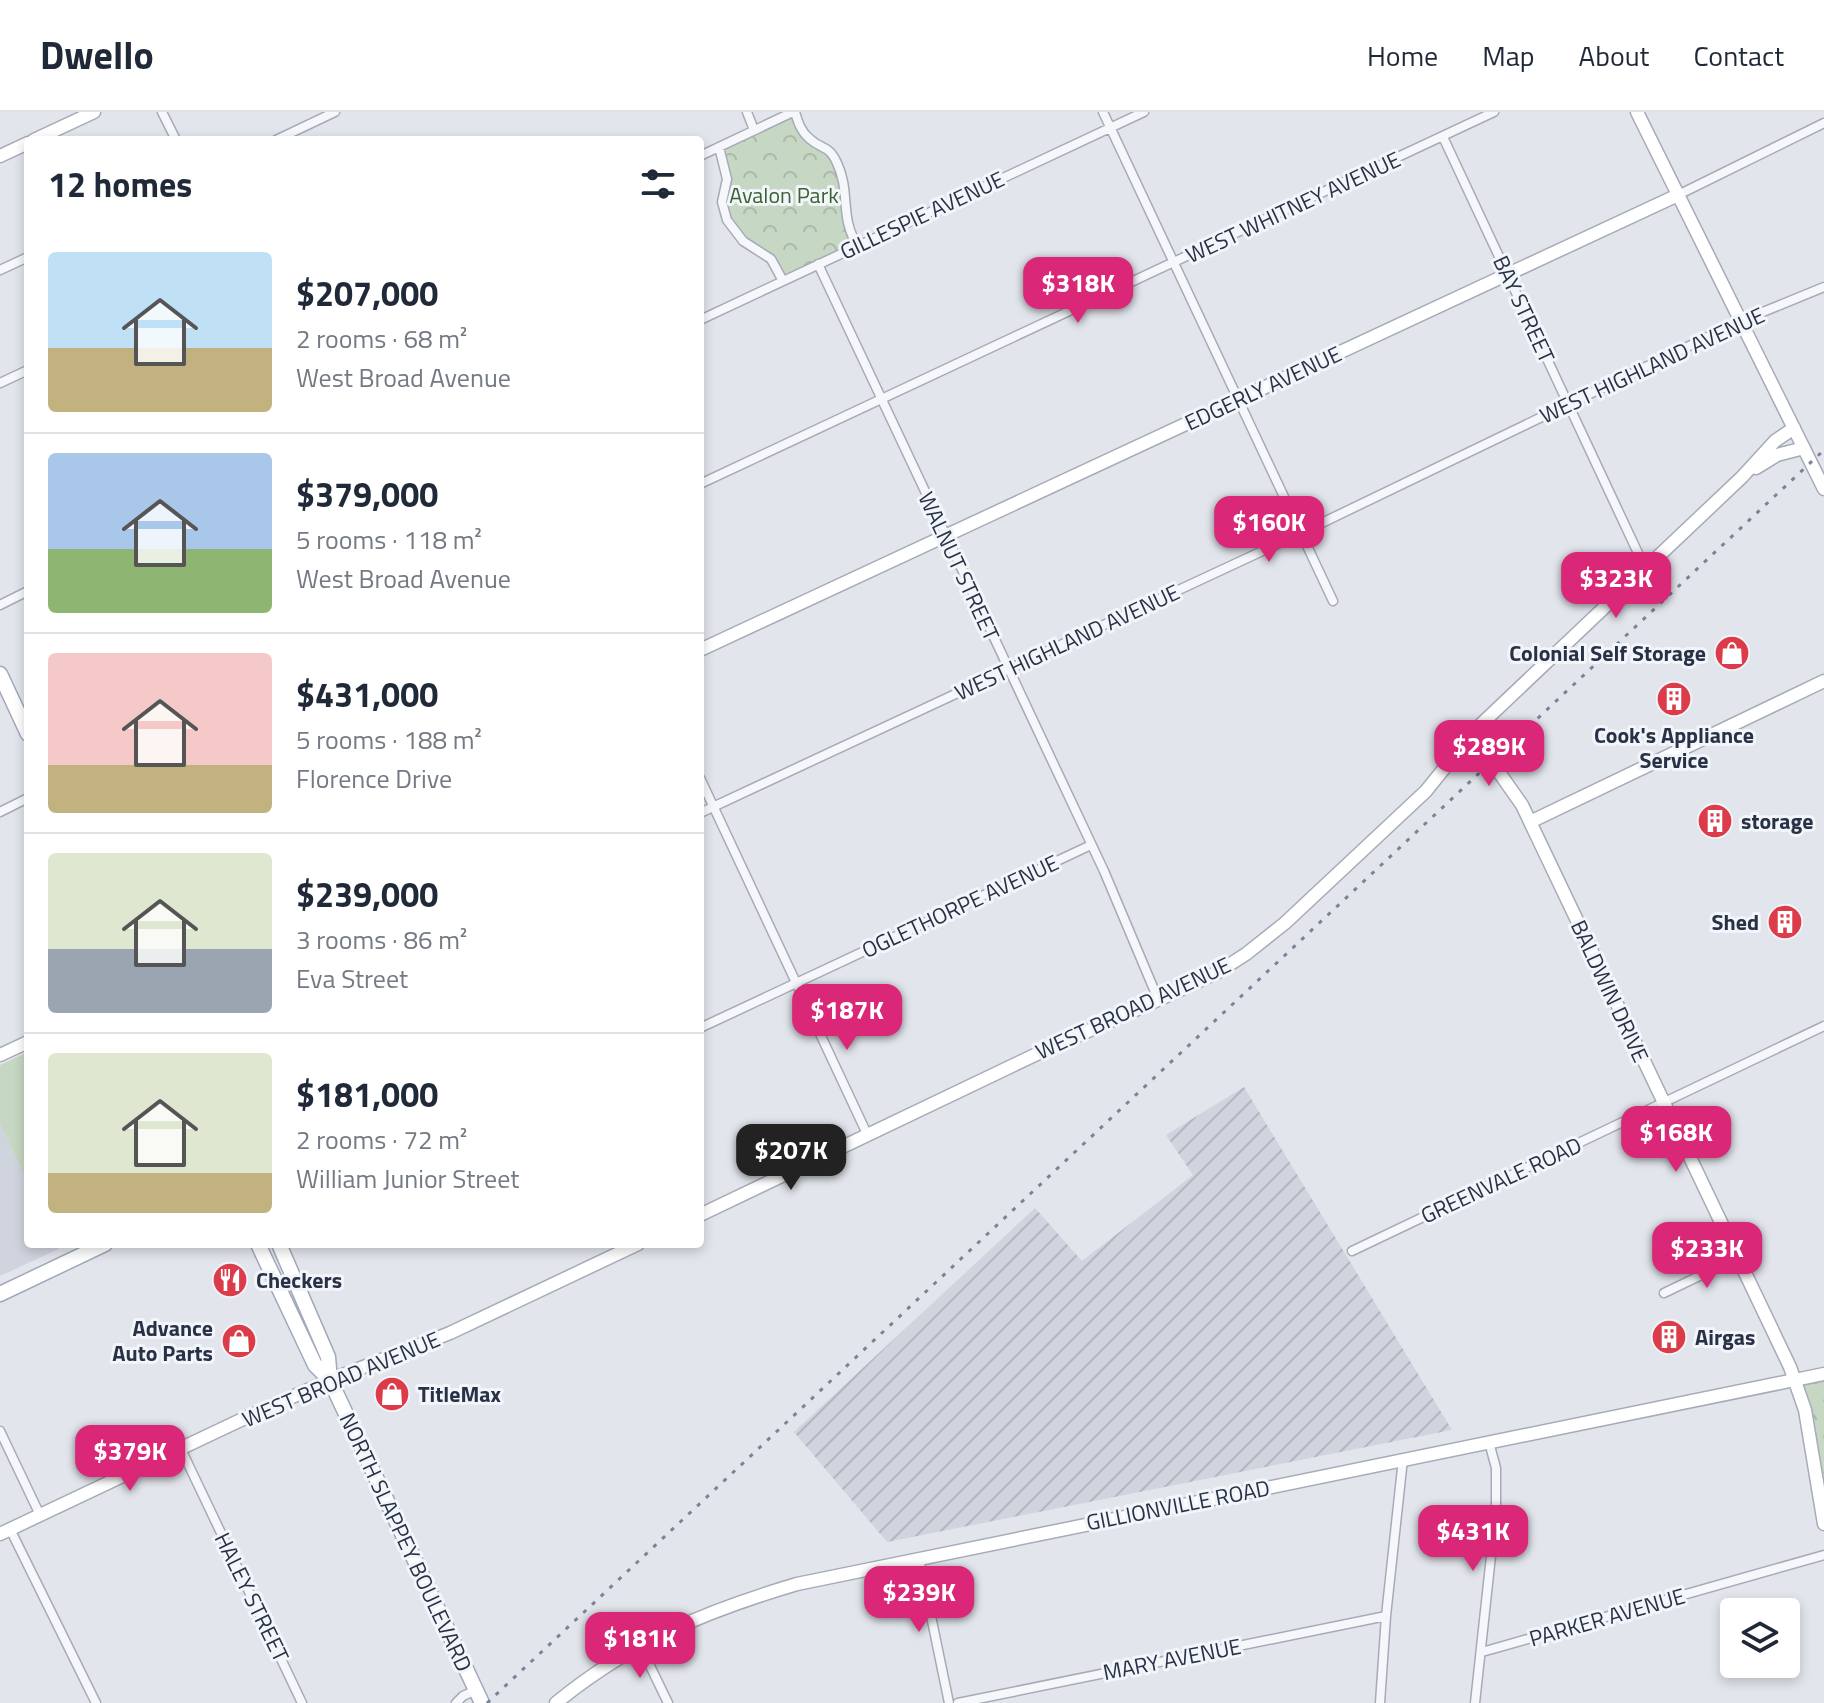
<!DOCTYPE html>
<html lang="en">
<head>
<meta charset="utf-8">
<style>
	body { margin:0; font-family:"Titillium Web",sans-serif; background:#f2f2f3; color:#1f2937; height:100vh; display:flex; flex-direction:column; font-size:30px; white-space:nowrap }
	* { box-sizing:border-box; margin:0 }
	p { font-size:26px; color:#747a83 }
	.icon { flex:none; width:44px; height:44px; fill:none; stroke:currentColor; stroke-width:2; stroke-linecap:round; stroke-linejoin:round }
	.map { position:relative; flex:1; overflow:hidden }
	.panel { position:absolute; left:24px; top:24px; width:680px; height:1112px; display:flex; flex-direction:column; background:#fff; border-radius:8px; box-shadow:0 4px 12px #0003 }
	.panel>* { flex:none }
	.controls { position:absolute; left:1720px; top:1486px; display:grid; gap:16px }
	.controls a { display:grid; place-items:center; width:80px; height:80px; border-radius:8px; background:#fff; box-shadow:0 4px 12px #0003; font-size:40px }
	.price { position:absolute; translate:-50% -68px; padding:0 18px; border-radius:16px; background:#db2777; color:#fff; font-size:26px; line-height:52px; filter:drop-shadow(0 2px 4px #0008) }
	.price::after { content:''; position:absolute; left:50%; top:48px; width:24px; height:18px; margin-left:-12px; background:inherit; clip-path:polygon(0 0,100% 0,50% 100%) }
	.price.on { background:#222; color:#fff }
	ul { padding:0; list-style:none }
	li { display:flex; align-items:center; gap:24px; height:200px; padding:0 24px }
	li+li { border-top:2px solid #e0e1e3 }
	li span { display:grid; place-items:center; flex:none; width:224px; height:160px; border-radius:8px; color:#555 }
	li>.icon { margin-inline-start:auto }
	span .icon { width:96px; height:96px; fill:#fffc; stroke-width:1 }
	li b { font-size:34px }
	h2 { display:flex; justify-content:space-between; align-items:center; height:96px; padding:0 24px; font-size:34px }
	header { display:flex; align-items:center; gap:48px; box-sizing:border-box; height:112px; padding:0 40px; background:#fff; border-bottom:2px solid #e0e1e3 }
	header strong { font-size:38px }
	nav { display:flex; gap:44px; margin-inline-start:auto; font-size:28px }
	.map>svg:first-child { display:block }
	.built { fill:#d0d4de }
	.industrial { fill:url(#industrial-furrows) }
	.park { fill:url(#park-crowns) }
	.garden { fill:#c6d7c3 }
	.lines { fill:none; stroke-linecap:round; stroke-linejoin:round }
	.street-casing { stroke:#a6abb7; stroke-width:11 }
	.secondary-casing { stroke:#a6abb7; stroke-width:15 }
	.primary-casing { stroke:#a0a8b9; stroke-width:17 }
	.street { stroke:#f6f7fa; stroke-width:8 }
	.secondary { stroke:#fff; stroke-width:12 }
	.primary { stroke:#fff; stroke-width:14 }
	.rail { stroke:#7a8397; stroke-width:3; stroke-dasharray:4 8; stroke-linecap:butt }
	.labels { text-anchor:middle; stroke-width:6; stroke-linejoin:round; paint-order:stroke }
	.park-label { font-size:22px; fill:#3a6334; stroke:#f2f5f9 }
	.street-label { font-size:22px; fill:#283146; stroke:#f2f5f9 }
	.poi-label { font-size:22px; font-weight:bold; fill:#283146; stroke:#f2f5f9; text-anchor:start }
</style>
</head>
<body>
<header>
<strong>Dwello</strong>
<nav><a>Home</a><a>Map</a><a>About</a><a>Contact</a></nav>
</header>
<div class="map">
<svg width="1824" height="1591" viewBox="0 0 1824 1591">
	<defs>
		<pattern id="industrial-furrows" width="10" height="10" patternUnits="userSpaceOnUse" patternTransform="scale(2)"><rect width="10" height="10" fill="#d0d4de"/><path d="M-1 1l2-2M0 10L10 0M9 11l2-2" fill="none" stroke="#b3b6c0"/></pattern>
		<pattern id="park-crowns" width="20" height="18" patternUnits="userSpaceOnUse" patternTransform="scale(2)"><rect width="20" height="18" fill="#c6d7c3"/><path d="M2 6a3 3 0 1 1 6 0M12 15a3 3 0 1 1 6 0" fill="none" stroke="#aab9a9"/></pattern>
	</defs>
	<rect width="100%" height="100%" fill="#e2e5ec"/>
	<!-- built -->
	<path class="built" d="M0,1012L28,1072V1132H56L59,1137L0,1164Z"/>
	<!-- industrial -->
	<path class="industrial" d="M1244,975L1452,1318L887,1430L794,1320L1035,1096L1082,1149L1193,1063L1166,1023Z"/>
	<!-- park -->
	<path class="park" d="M794,1C801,22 814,22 826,38C846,66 849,100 856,133L784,168L772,147L743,128L729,107L721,35Z
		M1824,1263V1409L1796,1269Z"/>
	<!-- garden -->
	<path class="garden" d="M28,940V1072L0,1012V953Z"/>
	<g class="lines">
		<defs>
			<path id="street" d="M162,0L176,28
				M747,0L754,18
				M795,0C798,10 801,20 810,27C822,38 829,33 837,51C851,80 839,106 858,134
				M1103,0L1333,489
				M1443,25L1645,456
				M276,28L335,0
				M719,35L727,67L722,90L727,108L743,129L771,147L783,169
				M700,44L793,0
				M1678,83L1824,11
				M818,152L1104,759L1158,887
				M0,158L28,145
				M700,208L1144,0
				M0,271L28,258
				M700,372L1494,0
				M0,493L28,479
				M700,666L868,1024
				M0,700L28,686
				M700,701L1301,421L1741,209L1824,175
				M700,916L1091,733
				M1352,1139L1824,914
				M1664,1181L1737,1146
				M0,1319L40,1403
				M181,1337L302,1591
				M10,1417L96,1591
				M919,1446L949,1591
				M640,1533L668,1591
				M1482,1540L1824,1443
				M456,1591L463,1584L476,1578
				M958,1591L1386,1504
				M1380,1591L1386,1504L1403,1347
				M1475,1591L1496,1398V1356L1489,1330"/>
			<path id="secondary" d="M1637,0L1824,377
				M34,28L94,0
				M0,44L28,31
				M1756,356L1777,343L1804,336
				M700,538L1678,83
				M1466,629L1496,656L1522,693L1790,1255L1805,1298L1824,1412
				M1530,710L1824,569
				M0,943L28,930
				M700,1103L1041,940L1178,879L1218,860L1246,842L1285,811L1426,679L1475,618L1742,365L1775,329L1794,316
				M0,1422L245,1306L330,1268L450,1221L638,1132
				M556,1591C630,1530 706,1499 797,1472L1824,1262"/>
			<path id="primary" d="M0,562L28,622
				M258,1132L315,1253L330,1268
				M279,1132L328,1245L330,1268L482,1591
				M0,1182L105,1132"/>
		</defs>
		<!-- street casing -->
		<use href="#street" class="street-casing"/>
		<!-- secondary casing -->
		<use href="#secondary" class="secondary-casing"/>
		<!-- primary casing -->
		<use href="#primary" class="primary-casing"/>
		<!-- street -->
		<use href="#street" class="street"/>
		<!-- secondary -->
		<use href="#secondary" class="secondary"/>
		<!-- primary -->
		<use href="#primary" class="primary"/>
		<!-- rail -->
		<path class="rail" d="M487,1591L1824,338"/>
	</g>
	<!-- icons -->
	<defs>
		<symbol id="shop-disc" viewBox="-11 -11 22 22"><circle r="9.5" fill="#dc3c49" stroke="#f2f5f9"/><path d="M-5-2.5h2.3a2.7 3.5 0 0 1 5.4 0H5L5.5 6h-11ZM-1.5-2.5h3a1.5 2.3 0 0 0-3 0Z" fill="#fff"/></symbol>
		<symbol id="building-disc" viewBox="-11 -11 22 22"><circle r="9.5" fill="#dc3c49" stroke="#f2f5f9"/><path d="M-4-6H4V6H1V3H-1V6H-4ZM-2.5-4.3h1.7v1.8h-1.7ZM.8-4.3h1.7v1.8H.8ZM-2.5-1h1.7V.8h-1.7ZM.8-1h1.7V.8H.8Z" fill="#fff"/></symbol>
		<symbol id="restaurant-disc" viewBox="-11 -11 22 22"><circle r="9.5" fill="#dc3c49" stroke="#f2f5f9"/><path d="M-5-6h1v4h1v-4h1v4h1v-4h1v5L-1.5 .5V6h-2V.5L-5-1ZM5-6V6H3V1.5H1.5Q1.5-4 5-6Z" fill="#fff"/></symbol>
	</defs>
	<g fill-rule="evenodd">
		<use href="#shop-disc" x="1712" y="521" width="40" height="40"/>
		<use href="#building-disc" x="1654" y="567" width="40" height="40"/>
		<use href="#building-disc" x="1695" y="689" width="40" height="40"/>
		<use href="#building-disc" x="1765" y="790" width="40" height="40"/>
		<use href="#restaurant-disc" x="210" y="1148" width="40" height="40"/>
		<use href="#building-disc" x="1649" y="1205" width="40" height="40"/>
		<use href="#shop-disc" x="219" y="1209" width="40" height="40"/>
		<use href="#shop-disc" x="372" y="1262" width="40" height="40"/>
	</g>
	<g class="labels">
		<!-- park labels -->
		<g class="park-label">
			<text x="784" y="91">Avalon Park</text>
		</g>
		<!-- street labels -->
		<g class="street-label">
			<text transform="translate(1293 95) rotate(-25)" y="8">WEST WHITNEY AVENUE</text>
			<text transform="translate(922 103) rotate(-25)" y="8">GILLESPIE AVENUE</text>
			<text transform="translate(1524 197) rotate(65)" y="8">BAY STREET</text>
			<text transform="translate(1652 253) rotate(-25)" y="8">WEST HIGHLAND AVENUE</text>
			<text transform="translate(1263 276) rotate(-25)" y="8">EDGERLY AVENUE</text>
			<text transform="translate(959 454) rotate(65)" y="8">WALNUT STREET</text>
			<text transform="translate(1067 530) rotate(-25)" y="8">WEST HIGHLAND AVENUE</text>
			<text transform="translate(960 794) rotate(-25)" y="8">OGLETHORPE AVENUE</text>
			<text transform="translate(1610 879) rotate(65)" y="8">BALDWIN DRIVE</text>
			<text transform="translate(1133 896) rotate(-25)" y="8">WEST BROAD AVENUE</text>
			<text transform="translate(1501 1068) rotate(-25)" y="8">GREENVALE ROAD</text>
			<text transform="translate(341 1267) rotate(-23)" y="8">WEST BROAD AVENUE</text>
			<text transform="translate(1178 1393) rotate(-11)" y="8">GILLIONVILLE ROAD</text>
			<text transform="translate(406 1430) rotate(65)" y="8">NORTH SLAPPEY BOULEVARD</text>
			<text transform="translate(252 1485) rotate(64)" y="8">HALEY STREET</text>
			<text transform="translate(1607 1505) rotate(-16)" y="8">PARKER AVENUE</text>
			<text transform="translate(1172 1547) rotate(-11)" y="8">MARY AVENUE</text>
		</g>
		<!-- poi labels -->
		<g class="poi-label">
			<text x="1706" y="549" text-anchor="end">Colonial Self Storage</text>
			<text x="1674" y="631" text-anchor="middle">Cook's Appliance<tspan x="1674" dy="25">Service</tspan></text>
			<text x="1741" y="717">storage</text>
			<text x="1759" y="818" text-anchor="end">Shed</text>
			<text x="256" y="1176">Checkers</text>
			<text x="213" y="1224" text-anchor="end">Advance<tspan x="213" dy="25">Auto Parts</tspan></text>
			<text x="1695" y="1233">Airgas</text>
			<text x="418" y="1290">TitleMax</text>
		</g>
	</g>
</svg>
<div class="controls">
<a><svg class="icon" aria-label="layers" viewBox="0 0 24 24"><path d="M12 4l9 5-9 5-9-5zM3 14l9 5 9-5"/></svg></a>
</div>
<b class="price" style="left:1078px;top:213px">$318K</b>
<b class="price" style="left:1269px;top:452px">$160K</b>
<b class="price" style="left:1616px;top:508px">$323K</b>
<b class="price" style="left:1489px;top:676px">$289K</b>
<b class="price" style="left:847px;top:940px">$187K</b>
<b class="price" style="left:1676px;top:1062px">$168K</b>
<b class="price on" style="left:791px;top:1080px">$207K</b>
<b class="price" style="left:1707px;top:1178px">$233K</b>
<b class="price" style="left:130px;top:1381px">$379K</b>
<b class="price" style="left:1473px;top:1461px">$431K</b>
<b class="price" style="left:919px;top:1522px">$239K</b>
<b class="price" style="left:640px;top:1568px">$181K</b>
<section class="panel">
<h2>12 homes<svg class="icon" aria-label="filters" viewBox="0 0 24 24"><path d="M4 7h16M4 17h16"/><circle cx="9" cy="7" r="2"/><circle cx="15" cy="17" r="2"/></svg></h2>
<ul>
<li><span style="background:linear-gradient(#bfe0f5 60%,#c2b280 0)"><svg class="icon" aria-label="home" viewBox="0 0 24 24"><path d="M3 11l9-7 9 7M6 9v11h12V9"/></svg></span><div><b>$207,000</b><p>2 rooms · 68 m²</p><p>West Broad Avenue</p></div></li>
<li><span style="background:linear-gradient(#a9c7e8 60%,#8fb573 0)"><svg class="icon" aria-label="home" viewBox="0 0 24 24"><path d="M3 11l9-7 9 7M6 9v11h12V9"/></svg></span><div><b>$379,000</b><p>5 rooms · 118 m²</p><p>West Broad Avenue</p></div></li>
<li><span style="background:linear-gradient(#f6c9c9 70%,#c2b280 0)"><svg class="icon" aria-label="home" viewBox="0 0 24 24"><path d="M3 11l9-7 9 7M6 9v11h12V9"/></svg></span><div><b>$431,000</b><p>5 rooms · 188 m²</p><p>Florence Drive</p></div></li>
<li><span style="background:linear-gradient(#dfe7d0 60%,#9aa5b1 0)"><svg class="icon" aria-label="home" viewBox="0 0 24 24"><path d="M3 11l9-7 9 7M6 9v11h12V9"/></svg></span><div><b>$239,000</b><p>3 rooms · 86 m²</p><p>Eva Street</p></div></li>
<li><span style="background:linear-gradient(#dfe7d0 75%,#c2b280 0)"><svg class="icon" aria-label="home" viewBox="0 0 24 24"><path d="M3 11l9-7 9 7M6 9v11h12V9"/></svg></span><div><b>$181,000</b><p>2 rooms · 72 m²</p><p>William Junior Street</p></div></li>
</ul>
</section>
</div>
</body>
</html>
